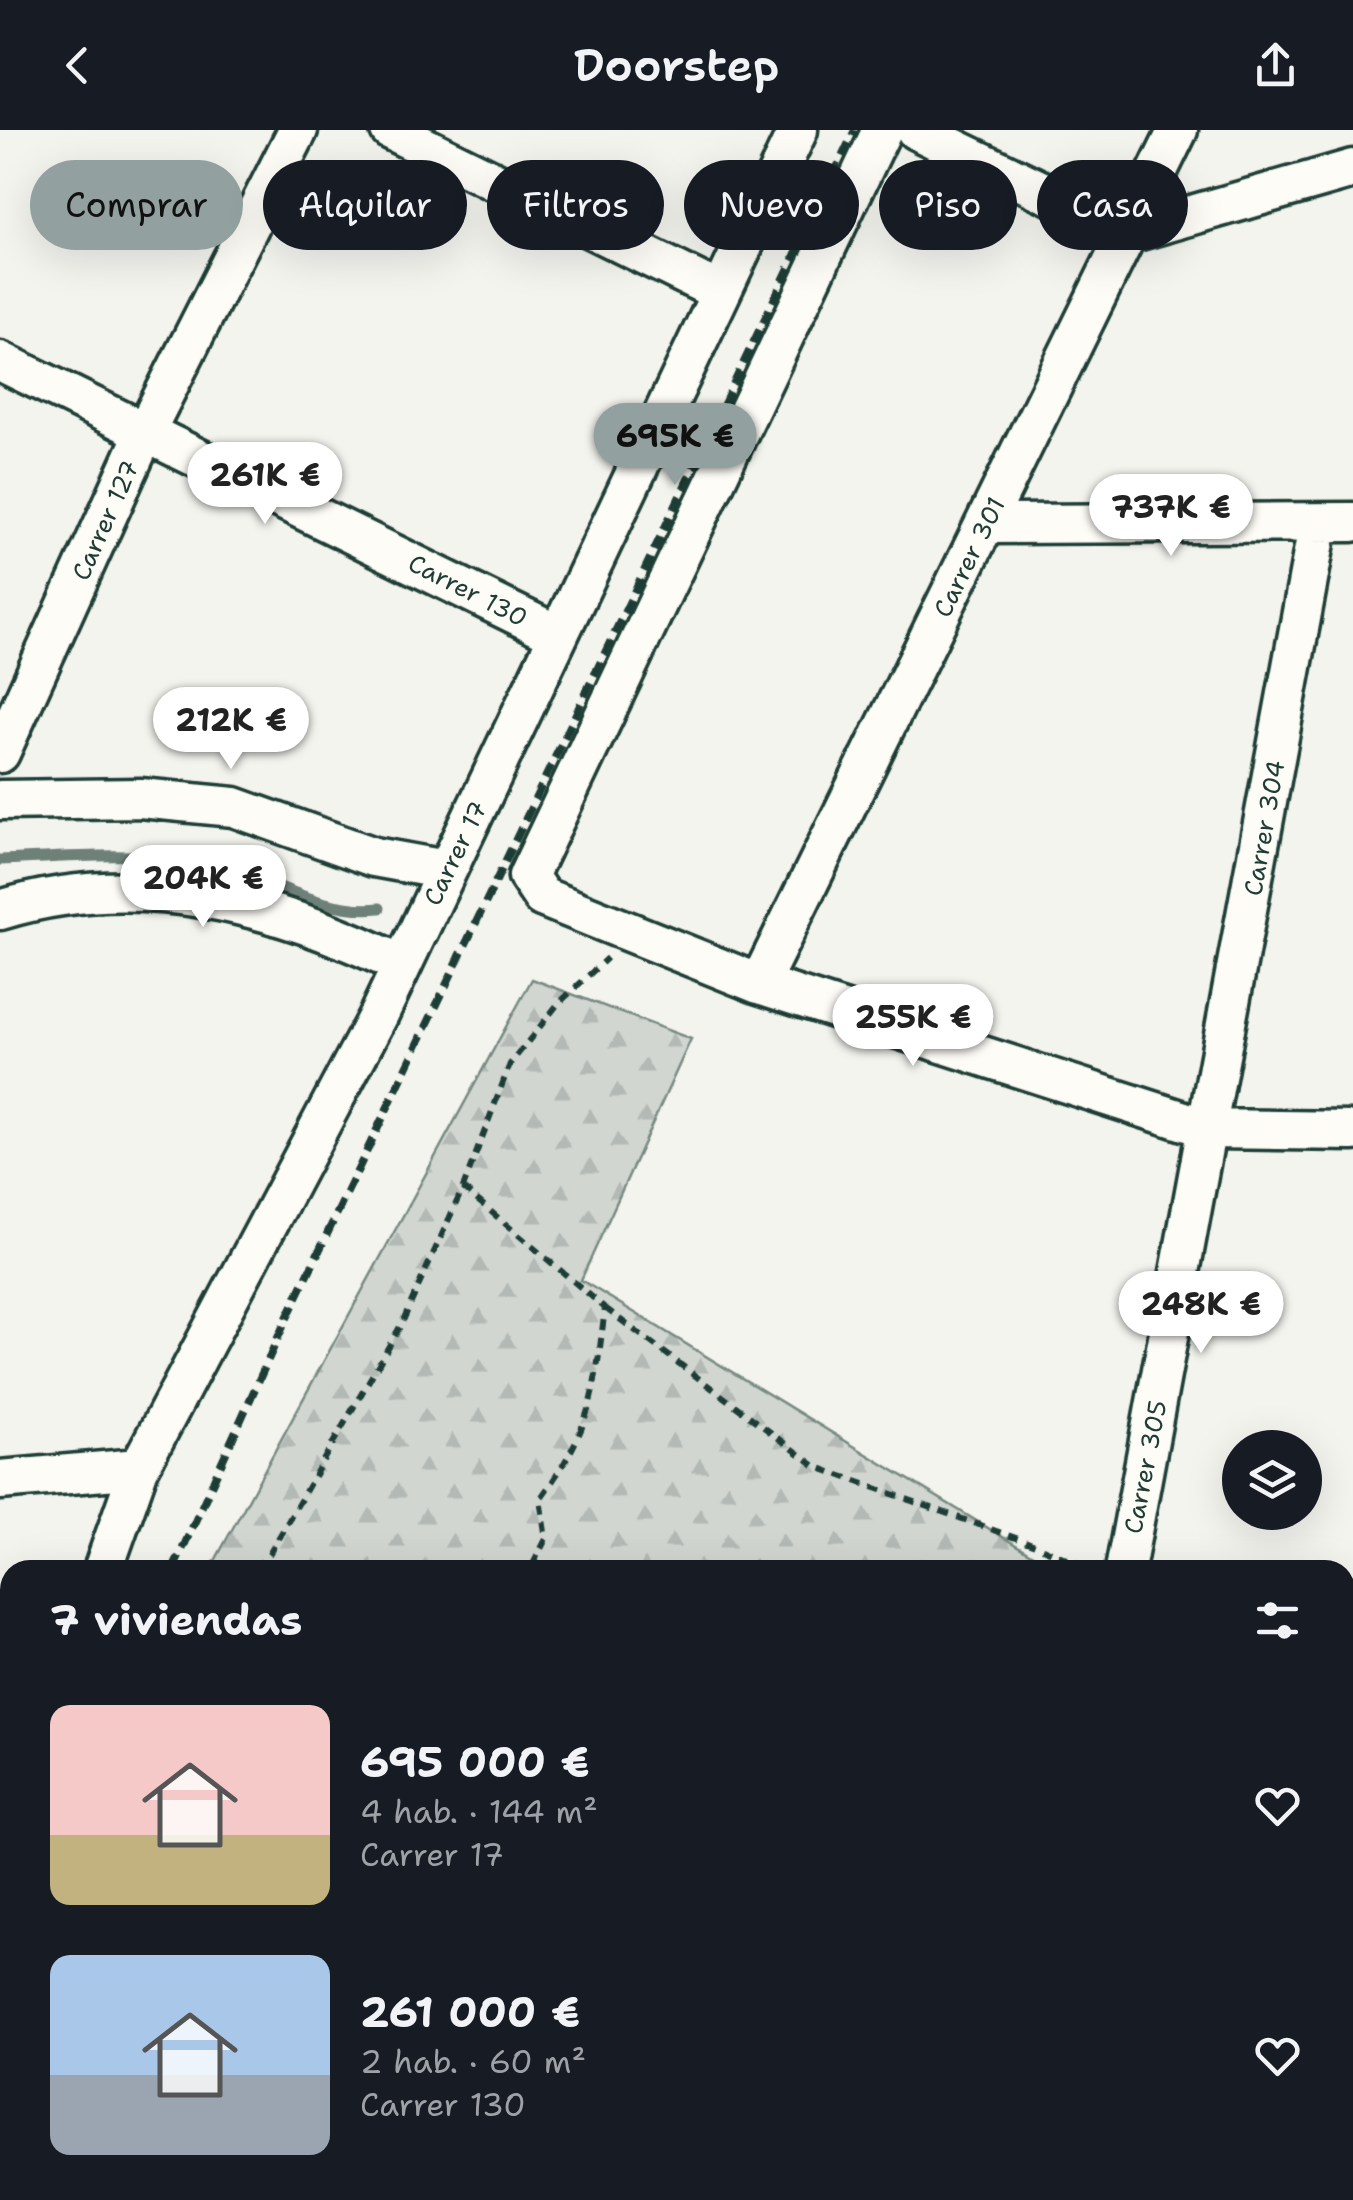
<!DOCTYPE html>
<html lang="es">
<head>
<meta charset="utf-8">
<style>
	body { margin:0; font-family:"Shantell Sans",sans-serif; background:#242831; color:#f1f3f6; height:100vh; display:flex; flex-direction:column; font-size:38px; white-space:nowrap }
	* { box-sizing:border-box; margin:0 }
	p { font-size:32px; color:#9ea1a6 }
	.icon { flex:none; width:55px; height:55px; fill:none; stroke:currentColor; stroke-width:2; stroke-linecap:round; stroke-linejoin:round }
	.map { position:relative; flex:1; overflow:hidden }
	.details { position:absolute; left:0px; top:1430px; width:1355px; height:640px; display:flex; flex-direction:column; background:#171b24; border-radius:30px 30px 0 0; box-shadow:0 10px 40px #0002 }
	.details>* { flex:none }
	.top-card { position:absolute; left:30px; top:30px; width:1295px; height:90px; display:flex; gap:20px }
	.tools { position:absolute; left:1222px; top:1300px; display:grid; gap:20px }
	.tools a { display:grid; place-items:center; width:100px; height:100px; border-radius:50%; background:#171b24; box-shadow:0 10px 40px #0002; font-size:50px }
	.price { position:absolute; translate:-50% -85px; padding:0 22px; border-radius:35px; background:#fff; color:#222; font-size:32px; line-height:65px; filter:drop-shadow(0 2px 5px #0008) }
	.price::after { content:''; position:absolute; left:50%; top:60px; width:30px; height:22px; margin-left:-15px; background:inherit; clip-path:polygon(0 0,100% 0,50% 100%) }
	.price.selected { background:#92a19f; color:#111 }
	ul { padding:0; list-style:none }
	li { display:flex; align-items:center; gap:30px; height:250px; padding:0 50px }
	li span { display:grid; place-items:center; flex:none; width:280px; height:200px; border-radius:20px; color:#555 }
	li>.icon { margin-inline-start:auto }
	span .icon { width:120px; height:120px; fill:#fffc; stroke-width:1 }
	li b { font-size:42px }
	h2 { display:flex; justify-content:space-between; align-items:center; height:120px; padding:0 50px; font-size:42px }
	.chip { padding:0 35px; border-radius:45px; background:#171b24; box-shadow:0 10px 40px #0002; font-size:35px; line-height:90px }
	.chip.selected { background:#92a19f; color:#111 }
	header { display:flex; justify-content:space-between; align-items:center; height:130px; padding:0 50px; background:#171b24; font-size:45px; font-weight:600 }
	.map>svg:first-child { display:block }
	.forest { fill:url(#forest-firs); stroke:#788a82; stroke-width:2.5 }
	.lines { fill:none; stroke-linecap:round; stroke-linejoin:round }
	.stream { stroke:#6e8179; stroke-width:11 }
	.street-casing { stroke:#1f3d34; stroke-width:45 }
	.path { stroke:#1f3d34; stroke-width:6; stroke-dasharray:10 8; stroke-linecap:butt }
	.street { stroke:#fdfcf7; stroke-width:38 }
	.rail { stroke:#1f3d34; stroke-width:8; stroke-dasharray:15 8; stroke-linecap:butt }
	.labels { text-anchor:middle; stroke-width:8; stroke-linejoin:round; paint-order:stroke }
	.street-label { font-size:25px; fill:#1f3d34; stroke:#fdfcf7 }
</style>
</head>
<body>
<header><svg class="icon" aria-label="back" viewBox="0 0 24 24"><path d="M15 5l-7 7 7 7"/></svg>Doorstep<svg class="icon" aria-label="share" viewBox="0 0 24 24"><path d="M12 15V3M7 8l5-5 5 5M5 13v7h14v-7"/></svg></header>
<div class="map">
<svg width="1353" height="2070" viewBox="0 0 1353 2070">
	<defs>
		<pattern id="forest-firs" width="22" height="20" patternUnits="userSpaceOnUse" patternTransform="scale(2.5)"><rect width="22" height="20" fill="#d1d6d1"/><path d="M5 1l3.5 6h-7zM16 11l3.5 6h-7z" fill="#b3b9b4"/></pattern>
	</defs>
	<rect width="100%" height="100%" fill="#f4f4ef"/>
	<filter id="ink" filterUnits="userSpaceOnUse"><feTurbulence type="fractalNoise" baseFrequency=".01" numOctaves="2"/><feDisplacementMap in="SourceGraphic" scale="20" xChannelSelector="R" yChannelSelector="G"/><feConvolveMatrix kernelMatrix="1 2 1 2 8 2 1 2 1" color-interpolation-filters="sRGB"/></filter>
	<g filter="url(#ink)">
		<!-- forest -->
		<path class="forest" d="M532,849L691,909L581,1150L1057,1440H210Z
			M11,2060H831L816,2070H9Z"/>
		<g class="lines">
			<!-- stream -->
			<path class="stream" d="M0,730C68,727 134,721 202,732C263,741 317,785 380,778"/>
			<defs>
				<path id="street" d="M390,0L720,162
					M882,0L528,746L542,767L759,854L1209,999L1353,1001
					M916,0L1129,103L1353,39
					M0,231L558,505
					M986,394L1353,392
					M0,623L146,300L298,0
					M0,670L140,668L234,677L374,727L446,740
					M0,780C138,737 276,774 402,835
					M759,854L1178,0
					M0,1350L139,1338
					M103,1440L139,1338L379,884L798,0
					M1125,1440L1318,396
					M1345,1494L1353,1495
					M0,1748L10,1718
					M1345,1834L1353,1835"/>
			</defs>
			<!-- street casing -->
			<use href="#street" class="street-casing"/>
			<!-- path -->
			<path class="path" d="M463,1058L605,1178C594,1264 593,1297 540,1369L546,1409L530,1440
				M605,1178L817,1337L1038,1416L1090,1439
				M260,1440L401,1195L463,1058L510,934L558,874L607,828
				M208,2060L210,2070
				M710,2060L714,2070
				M1145,2060L1152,2070
				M28,2070L30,2060
				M923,2070L937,2060
				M1265,2070L1267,2060"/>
			<!-- street -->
			<use href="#street" class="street"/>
			<!-- rail -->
			<path class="rail" d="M173,1440L286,1190L855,0
				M0,1963L10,1923"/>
		</g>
	</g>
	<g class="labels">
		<!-- street labels -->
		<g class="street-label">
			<text transform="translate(105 390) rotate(-66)" y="9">Carrer 127</text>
			<text transform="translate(969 427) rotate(-64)" y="9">Carrer 301</text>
			<text transform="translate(468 460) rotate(27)" y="9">Carrer 130</text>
			<text transform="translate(1264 698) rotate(-80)" y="9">Carrer 304</text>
			<text transform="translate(455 723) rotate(-64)" y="9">Carrer 17</text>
			<text transform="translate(1145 1337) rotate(-79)" y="9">Carrer 305</text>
		</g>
	</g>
</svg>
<div class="tools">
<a><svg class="icon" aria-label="layers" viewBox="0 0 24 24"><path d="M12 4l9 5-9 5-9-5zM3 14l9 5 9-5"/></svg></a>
</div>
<b class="price selected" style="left:675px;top:358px">695K €</b>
<b class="price" style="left:265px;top:397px">261K €</b>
<b class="price" style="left:1171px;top:429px">737K €</b>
<b class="price" style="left:231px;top:642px">212K €</b>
<b class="price" style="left:203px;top:800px">204K €</b>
<b class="price" style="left:913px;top:939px">255K €</b>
<b class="price" style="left:1201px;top:1226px">248K €</b>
<div class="top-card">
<a class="chip selected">Comprar</a>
<a class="chip">Alquilar</a>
<a class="chip">Filtros</a>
<a class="chip">Nuevo</a>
<a class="chip">Piso</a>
<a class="chip">Casa</a>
</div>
<section class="details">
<h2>7 viviendas<svg class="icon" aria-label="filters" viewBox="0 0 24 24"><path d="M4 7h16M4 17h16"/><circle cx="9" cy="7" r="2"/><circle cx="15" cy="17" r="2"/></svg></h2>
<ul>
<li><span style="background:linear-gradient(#f6c9c9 65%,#c2b280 0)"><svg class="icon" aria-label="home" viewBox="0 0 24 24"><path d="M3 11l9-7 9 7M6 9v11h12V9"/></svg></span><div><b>695 000 €</b><p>4 hab. · 144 m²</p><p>Carrer 17</p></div><svg class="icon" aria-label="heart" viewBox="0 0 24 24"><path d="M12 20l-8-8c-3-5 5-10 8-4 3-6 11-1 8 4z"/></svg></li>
<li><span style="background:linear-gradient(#a9c7e8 60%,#9aa5b1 0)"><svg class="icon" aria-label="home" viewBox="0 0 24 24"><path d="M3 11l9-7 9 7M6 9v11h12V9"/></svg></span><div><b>261 000 €</b><p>2 hab. · 60 m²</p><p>Carrer 130</p></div><svg class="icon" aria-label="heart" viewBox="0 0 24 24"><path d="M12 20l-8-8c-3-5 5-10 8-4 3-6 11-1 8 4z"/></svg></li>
</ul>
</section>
</div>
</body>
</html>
